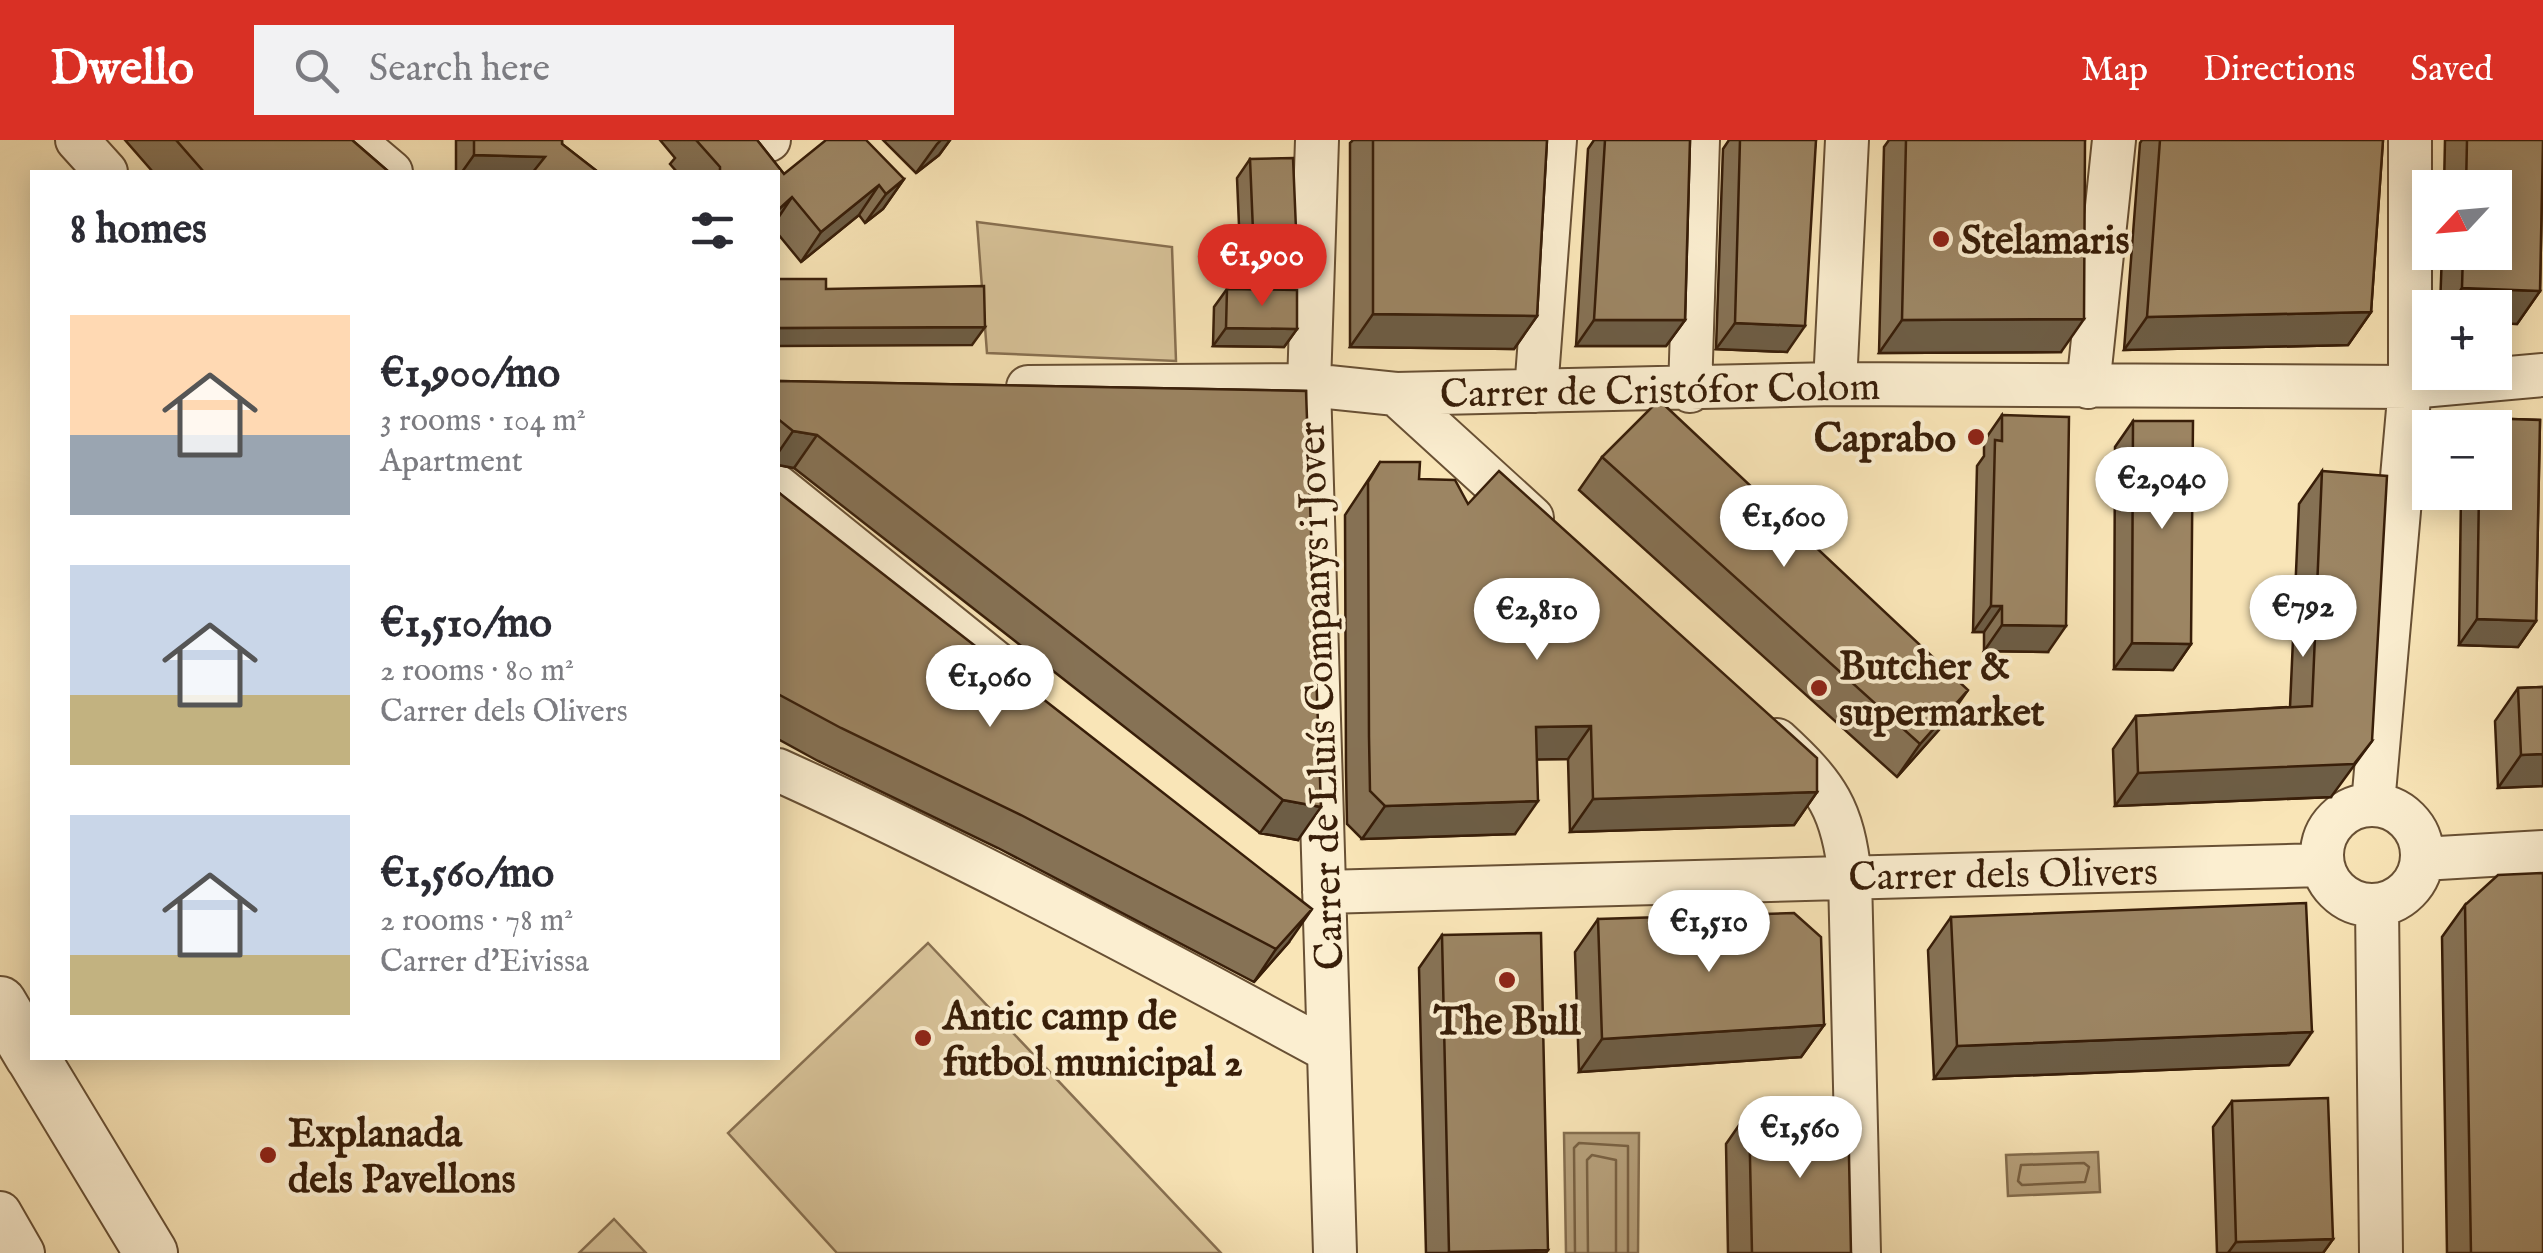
<!DOCTYPE html>
<html lang="en">
<head>
<meta charset="utf-8">
<style>
	body { margin:0; font-family:"IM FELL English",serif; background:#f2f2f3; color:#2b2b33; height:100vh; display:flex; flex-direction:column; font-size:38px; white-space:nowrap }
	* { box-sizing:border-box; margin:0 }
	p { font-size:32px; color:#7c7c81 }
	.icon { flex:none; width:55px; height:55px; fill:none; stroke:currentColor; stroke-width:2; stroke-linecap:round; stroke-linejoin:round }
	.map { position:relative; flex:1; overflow:hidden }
	.sheet { position:absolute; left:30px; top:30px; width:750px; height:890px; display:flex; flex-direction:column; background:#fff; border-radius:0px; box-shadow:0 5px 25px #0003 }
	.sheet>* { flex:none }
	.needle { width:65px; rotate:244deg }
	.controls { position:absolute; left:2412px; top:30px; display:grid; gap:20px }
	.controls a { display:grid; place-items:center; width:100px; height:100px; border-radius:0px; background:#fff; box-shadow:0 5px 25px #0003; font-size:50px }
	.price { position:absolute; translate:-50% -85px; padding:0 22px; border-radius:35px; background:#fff; color:#222; font-size:32px; line-height:65px; filter:drop-shadow(0 2px 5px #0008) }
	.price::after { content:''; position:absolute; left:50%; top:60px; width:30px; height:22px; margin-left:-15px; background:inherit; clip-path:polygon(0 0,100% 0,50% 100%) }
	.price.on { background:#d93025; color:#fff }
	ul { padding:0; list-style:none }
	li { display:flex; align-items:center; gap:30px; height:250px; padding:0 40px }
	li span { display:grid; place-items:center; flex:none; width:280px; height:200px; border-radius:0px; color:#555 }
	li>.icon { margin-inline-start:auto }
	span .icon { width:120px; height:120px; fill:#fffc; stroke-width:1 }
	li b { font-size:42px }
	h2 { display:flex; justify-content:space-between; align-items:center; height:120px; padding:0 40px; font-size:42px }
	header { display:flex; align-items:center; gap:60px; box-sizing:border-box; height:140px; padding:0 50px; background:#d93025; color:#fff }
	header strong { font-size:48px }
	nav { display:flex; gap:55px; margin-inline-start:auto; font-size:35px }
	.search { width:700px; height:90px; background:#f2f2f3; display:flex; align-items:center; gap:25px; box-sizing:border-box; padding:0 35px; border-radius:0px; color:#7c7c81; font-size:38px }
	.map>svg:first-child { display:block }
	.green { fill:#d8c399; stroke:#887051; stroke-width:2.5 }
	.water { fill:#b7a17c; stroke:#846d4e; stroke-width:2.5 }
	.lines { fill:none; stroke-linecap:round; stroke-linejoin:round }
	.shore { stroke:#786042; stroke-width:2.5 }
	.minor-casing { stroke:#685034; stroke-width:46 }
	.tertiary-casing { stroke:#685034; stroke-width:56 }
	.minor { stroke:#fbeed0; stroke-width:42 }
	.tertiary { stroke:#fbeed0; stroke-width:52 }
	.wall { fill:#867255; stroke:#381e09; stroke-width:2.5 }
	.shaded-wall { fill:#6d5d45; stroke:#381e09; stroke-width:2.5 }
	.building { fill:#9c8563; stroke:#381e09; stroke-width:2.5 }
	.poi-dot { fill:#8f2418; stroke:#fbeed0; stroke-width:4 }
	.labels { text-anchor:middle; stroke-width:8; stroke-linejoin:round; paint-order:stroke }
	.poi-label { font-size:40px; font-weight:bold; fill:#381e09; stroke:#fbeed0; text-anchor:start }
	.street-label { font-size:40px; fill:#381e09; stroke:#fbeed0 }
</style>
</head>
<body>
<header>
<strong>Dwello</strong>
<div class="search"><svg class="icon" aria-label="search" viewBox="0 0 24 24"><circle cx="10" cy="10" r="6"/><path d="M15 15l6 6"/></svg>Search here</div>
<nav><a>Map</a><a>Directions</a><a>Saved</a></nav>
</header>
<div class="map">
<svg width="2543" height="1113" viewBox="0 0 2543 1113">
	<rect width="100%" height="100%" fill="#f9e5b7"/>
	<filter id="stains"><feTurbulence type="fractalNoise" baseFrequency=".002" numOctaves="4"/><feColorMatrix values="0 0 0 0 .2 0 0 0 0 .09 0 0 0 0 .02 0 0 0 .5 -.17"/></filter>
	<radialGradient id="worn" r=".72"><stop offset=".6" stop-color="#630" stop-opacity="0"/><stop offset="1" stop-color="#630" stop-opacity=".3"/></radialGradient>
	<!-- green -->
	<path class="green" d="M977,82L1172,107L1176,221L987,213Z
		M928,803L1221,1113H837L728,993Z
		M614,1079L646,1113H579Z"/>
	<!-- water -->
	<path class="water" d="M1564,993H1639L1638,1113H1566Z
		M2098,1012L2100,1052L2008,1056L2006,1015Z"/>
	<g class="lines">
		<!-- shore -->
		<path class="shore" d="M2084,1023L2089,1027L2085,1042L2022,1045L2018,1041L2021,1025Z
			M1575,1113L1574,1008L1579,1003L1628,1006V1113
			M1588,1113L1587,1020L1592,1015L1616,1020V1113"/>
		<defs>
			<path id="minor" d="M77,0L106,32
				M353,0L391,32
				M749,0H769
				M1317,0L1309,245L1335,1113
				M1835,244L1847,0
				M1028,247L1309,245L1396,254L1835,244L2410,247L2543,235
				M2088,247L2114,0
				M1536,251L1555,0
				M1690,251L1698,0
				M1396,254L1532,378
				M778,347L1011,535
				M1777,600C1827,646 1843,669 1850,737L1859,1113
				M778,630C965,715 1147,812 1329,911
				M2373,664L2410,247V0
				M2322 715a50 50 0 1 1 100 0a50 50 0 1 1-100 0Z
				M2422,719L2543,712
				M1324,752L2322,725
				M2377,766L2381,1113
				M0,1073L23,1113"/>
			<path id="tertiary" d="M0,863L32,917
				M33,918L151,1113"/>
		</defs>
		<!-- minor casing -->
		<use href="#minor" class="minor-casing"/>
		<!-- tertiary casing -->
		<use href="#tertiary" class="tertiary-casing"/>
		<!-- minor -->
		<use href="#minor" class="minor"/>
		<!-- tertiary -->
		<use href="#tertiary" class="tertiary"/>
	</g>
	<!-- wall -->
	<path class="wall" d="M125,0H352L389,32H153Z
		M456,0H562V4L598,32H456Z
		M660,0H757L784,34L904,39L883,69L865,83L859,75L801,122L778,94V32H677L670,24L675,18Z
		M883,0H950L939,15L916,33Z
		M1353,0H1547L1537,176L1514,209L1350,207V3Z
		M1594,0H1690L1685,180L1666,206H1576L1588,9Z
		M1729,0H1816L1787,212L1716,209L1723,9Z
		M1889,0H2085L2061,212L1879,213L1884,7Z
		M2142,0H2383L2371,172L2348,205L2124,210L2140,3Z
		M2445,0H2543L2540,151L2517,184L2495,183V168H2440L2442,112H2495V48H2444Z
		M1250,19L1296,89L1283,107L1240,109L1237,38Z
		M1227,149L1297,189L1284,207L1213,206L1214,167Z
		M778,241L1306,251L1298,700L1260,693L794,328L778,325Z
		M2002,275L2048,512L1984,511V492H1973L1977,326L1984,316V301Z
		M2480,278L2540,280L2536,481L2518,507L2459,505L2461,352H2495V288H2474Z
		M2133,281L2191,504L2173,530L2114,529L2115,307Z
		M1602,317L1945,583L1897,637L1579,350Z
		M1380,322L1468,364L1817,652L1794,685L1570,692L1568,619H1537L1515,694L1362,699L1347,684L1346,630L1345,375Z
		M2322,331L2331,657L2115,666L2113,609L2136,576L2290,567L2299,364Z
		M778,352L1289,802L1254,842L998,708L818,621L778,599Z
		M2543,547V646L2498,648L2495,581L2518,548Z
		M2465,765L2543,1113H2447L2442,797Z
		M1951,777L2289,925L1934,939L1928,810Z
		M1598,779L1824,885L1801,917L1579,932L1575,812Z
		M1442,795L1546,1113H1426L1419,828Z
		M2232,961L2333,1099L2323,1113H2217L2213,987Z
		M1749,971L1851,1113H1728L1726,1004Z"/>
	<!-- shaded-wall -->
	<path class="shaded-wall" d="M941,0H950L939,15L916,33L937,4Z
		M474,15L545,17L534,32H462Z
		M904,39L883,69L865,83L886,54Z
		M879,45L859,75L801,122L821,92Z
		M792,57L778,78V70Z
		M1296,89L1283,107L1240,109L1253,91Z
		M2462,148L2540,151L2517,184L2495,183V168H2448Z
		M2371,172L2348,205L2124,210L2147,177Z
		M1373,174L1537,176L1514,209L1350,207Z
		M2084,179L2061,212L1879,213L1902,180Z
		M1594,180H1685L1666,206H1576Z
		M1735,183L1805,186L1787,212L1716,209Z
		M985,187L972,205L778,206V188Z
		M1226,188L1297,189L1284,207L1213,206Z
		M793,291L817,295L794,328L778,325V313Z
		M1991,466H2002L1984,492H1973Z
		M2477,479L2536,481L2518,507L2459,505Z
		M2002,485L2066,486L2048,512L1984,511Z
		M2132,503L2191,504L2173,530L2114,529Z
		M1968,550L1945,583L1897,637L1920,604Z
		M1591,586L1568,619L1513,620L1536,587Z
		M2372,601L2331,657L2115,666L2138,633Z
		M2543,614V646L2498,648L2521,615Z
		M1817,652L1794,685L1570,692L1593,659Z
		M1283,660L1321,667L1298,700L1260,693Z
		M1538,661L1515,694L1362,699L1385,666Z
		M1312,769L1289,802L1254,842L1276,809Z
		M1824,885L1801,917L1579,932L1602,899Z
		M2312,892L2289,925L1934,939L1957,906Z
		M2333,1099L2323,1113H2228L2236,1102Z
		M1548,1110L1546,1113H1449V1112Z"/>
	<!-- building -->
	<path class="building" d="M176,0H352L389,32H204Z
		M474,0H562V4L598,32H533L545,17L474,15Z
		M696,0H757L784,34L826,0H866L904,39L886,54L879,45L821,92L792,57L778,70V32H720V27Z
		M1373,0H1547L1537,176L1373,174Z
		M1605,0H1690L1685,180H1594Z
		M1740,0H1816L1805,186L1735,183Z
		M1906,0H2085L2084,179L1902,180Z
		M2160,0H2383L2371,172L2147,177Z
		M2467,0H2543L2540,151L2462,148L2463,112H2495V48H2466Z
		M1293,18L1296,89L1253,91L1250,19Z
		M778,139H826V149L984,146L985,187L778,188Z
		M1227,149L1297,150V189L1226,188Z
		M778,241L1306,251L1321,667L1283,660L817,295L793,291L778,279Z
		M1659,260L1968,550L1920,604L1602,317Z
		M2002,275L2069,277L2066,486L2002,485V466H1991L1995,300L2002,301Z
		M2480,278L2540,280L2536,481L2477,479L2479,352H2495V288H2480Z
		M2133,281H2193L2191,504L2132,503Z
		M1380,322H1420L1419,339L1455,340L1468,364L1499,331L1817,618V652L1593,659L1591,586L1536,587L1538,661L1385,666L1370,651L1369,597L1368,342Z
		M2322,331L2387,336L2372,601L2354,624L2138,633L2136,576L2312,566Z
		M778,352L1312,769L1276,809L1021,675L841,588L778,554Z
		M2543,547V614L2521,615L2518,548Z
		M2543,733V1113H2471L2465,765L2498,735Z
		M2306,763L2312,892L1957,906L1951,777Z
		M1794,773L1821,797L1824,885L1602,899L1598,779Z
		M1541,793L1548,1110L1449,1112L1442,795Z
		M2328,958L2333,1099L2236,1102L2232,961Z
		M1848,969L1851,1113H1752L1749,971Z"/>
	<!-- markers -->
	<g class="poi-dot">
		<circle cx="1941" cy="99" r="10"/>
		<circle cx="1976" cy="297" r="10"/>
		<circle cx="1819" cy="548" r="10"/>
		<circle cx="1507" cy="840" r="10"/>
		<circle cx="923" cy="898" r="10"/>
		<circle cx="268" cy="1015" r="10"/>
	</g>
	<g class="labels">
		<!-- poi labels -->
		<g class="poi-label">
			<text x="1961" y="113">Stelamaris</text>
			<text x="1956" y="311" text-anchor="end">Caprabo</text>
			<text x="1839" y="539">Butcher &amp;<tspan x="1839" dy="46">supermarket</tspan></text>
			<text x="943" y="889">Antic camp de<tspan x="943" dy="46">futbol municipal 2</tspan></text>
			<text x="1507" y="894" text-anchor="middle">The Bull</text>
			<text x="288" y="1006">Explanada<tspan x="288" dy="46">dels Pavellons</tspan></text>
		</g>
		<!-- street labels -->
		<g class="street-label">
			<text transform="translate(1660 249) rotate(-1)" y="14">Carrer de Cristófor Colom</text>
			<text transform="translate(1319 556) rotate(-92)" y="14">Carrer de Lluís Companys i Jover</text>
			<text transform="translate(2003 733) rotate(-1)" y="14">Carrer dels Olivers</text>
		</g>
	</g>
	<rect width="100%" height="100%" filter="url(#stains)"/>
	<rect width="100%" height="100%" fill="url(#worn)"/>
</svg>
<div class="controls">
<a><svg class="needle" viewBox="-14 -14 28 28"><path d="M0-13l5 13h-10z" fill="#e53935"/><path d="M0 13l5-13h-10z" fill="#7c7c81"/></svg></a>
<a>+</a>
<a>−</a>
</div>
<b class="price on" style="left:1262px;top:169px">€1,900</b>
<b class="price" style="left:2162px;top:392px">€2,040</b>
<b class="price" style="left:1784px;top:430px">€1,600</b>
<b class="price" style="left:2303px;top:520px">€792</b>
<b class="price" style="left:1537px;top:523px">€2,810</b>
<b class="price" style="left:990px;top:590px">€1,060</b>
<b class="price" style="left:1709px;top:835px">€1,510</b>
<b class="price" style="left:1800px;top:1041px">€1,560</b>
<section class="sheet">
<h2>8 homes<svg class="icon" aria-label="filters" viewBox="0 0 24 24"><path d="M4 7h16M4 17h16"/><circle cx="9" cy="7" r="2"/><circle cx="15" cy="17" r="2"/></svg></h2>
<ul>
<li><span style="background:linear-gradient(#ffd9b3 60%,#9aa5b1 0)"><svg class="icon" aria-label="home" viewBox="0 0 24 24"><path d="M3 11l9-7 9 7M6 9v11h12V9"/></svg></span><div><b>€1,900/mo</b><p>3 rooms · 104 m²</p><p>Apartment</p></div></li>
<li><span style="background:linear-gradient(#c9d6e8 65%,#c2b280 0)"><svg class="icon" aria-label="home" viewBox="0 0 24 24"><path d="M3 11l9-7 9 7M6 9v11h12V9"/></svg></span><div><b>€1,510/mo</b><p>2 rooms · 80 m²</p><p>Carrer dels Olivers</p></div></li>
<li><span style="background:linear-gradient(#c9d6e8 70%,#c2b280 0)"><svg class="icon" aria-label="home" viewBox="0 0 24 24"><path d="M3 11l9-7 9 7M6 9v11h12V9"/></svg></span><div><b>€1,560/mo</b><p>2 rooms · 78 m²</p><p>Carrer d'Eivissa</p></div></li>
</ul>
</section>
</div>
</body>
</html>
